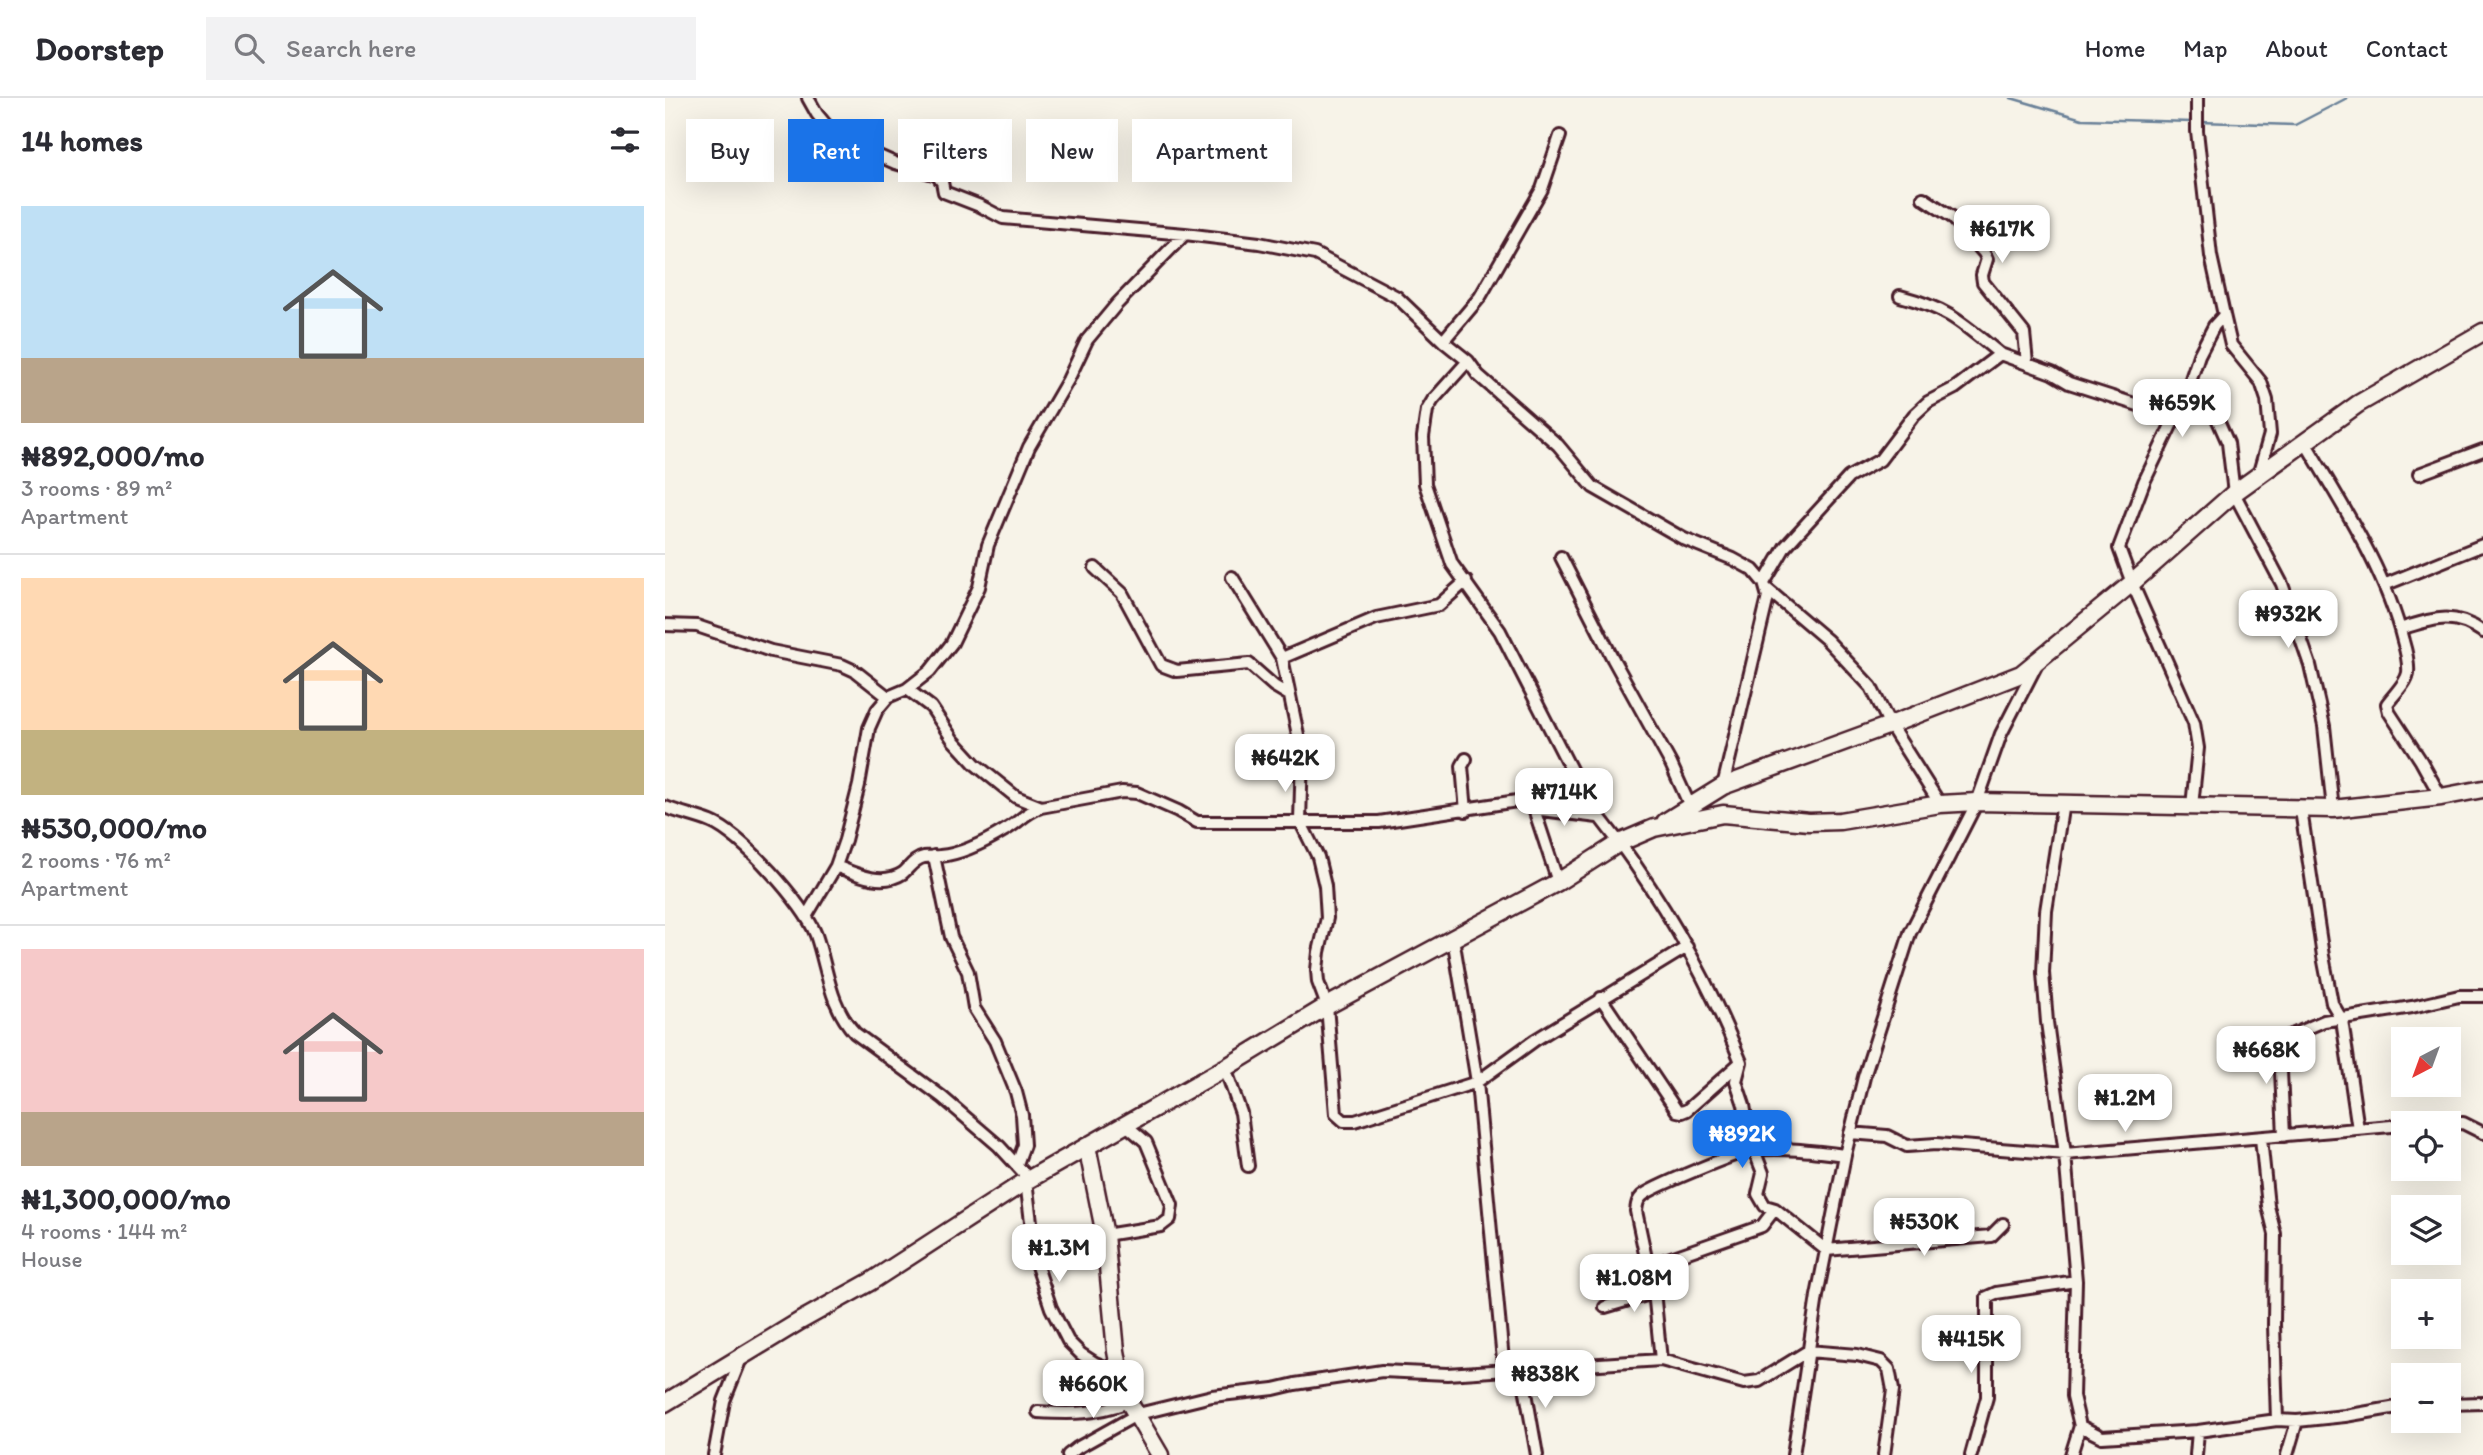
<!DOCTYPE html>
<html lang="en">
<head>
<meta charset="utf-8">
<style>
	body { margin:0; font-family:Itim,sans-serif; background:#f2f2f3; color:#2b2b33; height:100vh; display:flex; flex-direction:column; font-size:26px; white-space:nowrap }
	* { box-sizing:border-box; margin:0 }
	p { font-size:23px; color:#7c7c81 }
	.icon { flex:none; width:38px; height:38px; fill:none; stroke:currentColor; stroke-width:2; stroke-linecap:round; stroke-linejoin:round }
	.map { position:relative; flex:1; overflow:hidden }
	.drawer { display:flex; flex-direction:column; background:#fff; width:665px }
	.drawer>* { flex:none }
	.hud { position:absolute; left:21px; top:21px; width:665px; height:63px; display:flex; gap:14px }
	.needle { width:46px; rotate:221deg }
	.fabs { position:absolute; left:1726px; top:929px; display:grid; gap:14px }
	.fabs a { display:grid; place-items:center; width:70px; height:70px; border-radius:0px; background:#fff; box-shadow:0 7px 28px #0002; font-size:35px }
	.price { position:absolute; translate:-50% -60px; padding:0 16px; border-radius:14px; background:#fff; color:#222; font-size:23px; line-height:46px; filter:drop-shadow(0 2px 4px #0008) }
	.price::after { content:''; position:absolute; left:50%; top:42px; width:21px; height:16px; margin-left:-10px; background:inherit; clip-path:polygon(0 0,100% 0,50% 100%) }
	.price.current { background:#1a73e8; color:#fff }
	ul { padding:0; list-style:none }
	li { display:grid; align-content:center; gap:14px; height:371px; padding:0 21px }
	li+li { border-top:2px solid #e1e1e2 }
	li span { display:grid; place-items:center; height:217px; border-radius:0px; color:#555 }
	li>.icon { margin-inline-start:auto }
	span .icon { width:126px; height:126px; fill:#fffc; stroke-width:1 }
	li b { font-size:30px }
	h2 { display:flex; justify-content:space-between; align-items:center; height:84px; padding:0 21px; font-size:30px }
	.pill { padding:0 24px; border-radius:0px; background:#fff; box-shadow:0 7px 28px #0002; font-size:24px; line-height:63px }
	.pill.current { background:#1a73e8; color:#fff }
	header { display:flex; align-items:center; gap:42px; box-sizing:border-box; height:98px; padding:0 35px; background:#fff; border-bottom:2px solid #e1e1e2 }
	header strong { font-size:33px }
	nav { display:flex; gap:38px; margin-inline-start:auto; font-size:24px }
	.search { width:490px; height:63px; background:#f2f2f3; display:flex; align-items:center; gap:18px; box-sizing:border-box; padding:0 24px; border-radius:0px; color:#7c7c81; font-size:26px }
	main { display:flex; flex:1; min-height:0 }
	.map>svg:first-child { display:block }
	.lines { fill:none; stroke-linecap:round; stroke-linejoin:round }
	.stream { stroke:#6a8198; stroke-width:2.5 }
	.street-casing { stroke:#4a1f2b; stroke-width:16 }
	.secondary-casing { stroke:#4a1f2b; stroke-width:21 }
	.street { stroke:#f7f3e8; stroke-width:10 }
	.secondary { stroke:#f7f3e8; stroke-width:16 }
</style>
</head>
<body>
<header>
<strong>Doorstep</strong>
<div class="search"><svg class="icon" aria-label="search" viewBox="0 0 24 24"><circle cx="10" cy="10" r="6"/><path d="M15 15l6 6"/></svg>Search here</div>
<nav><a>Home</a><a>Map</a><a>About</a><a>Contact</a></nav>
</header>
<main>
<section class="drawer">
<h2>14 homes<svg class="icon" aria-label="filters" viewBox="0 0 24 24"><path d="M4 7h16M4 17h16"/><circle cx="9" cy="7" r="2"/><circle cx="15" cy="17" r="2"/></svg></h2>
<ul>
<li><span style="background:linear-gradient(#bfe0f5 70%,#b9a48a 0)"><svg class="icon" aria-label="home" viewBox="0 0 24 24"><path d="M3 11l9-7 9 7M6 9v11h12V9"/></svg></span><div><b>₦892,000/mo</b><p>3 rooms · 89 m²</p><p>Apartment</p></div></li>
<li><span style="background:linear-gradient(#ffd9b3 70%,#c2b280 0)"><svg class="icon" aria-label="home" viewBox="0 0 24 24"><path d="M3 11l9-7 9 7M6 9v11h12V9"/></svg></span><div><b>₦530,000/mo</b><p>2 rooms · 76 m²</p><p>Apartment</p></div></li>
<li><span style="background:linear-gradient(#f6c9c9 75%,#b9a48a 0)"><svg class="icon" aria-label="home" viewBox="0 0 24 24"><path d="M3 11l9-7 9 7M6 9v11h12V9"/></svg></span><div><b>₦1,300,000/mo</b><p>4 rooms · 144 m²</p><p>House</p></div></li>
</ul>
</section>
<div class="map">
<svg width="1818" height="1357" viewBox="0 0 1818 1357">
	<rect width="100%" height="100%" fill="#f7f3e8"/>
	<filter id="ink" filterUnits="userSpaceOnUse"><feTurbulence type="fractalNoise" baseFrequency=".0143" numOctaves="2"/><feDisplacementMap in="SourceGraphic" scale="14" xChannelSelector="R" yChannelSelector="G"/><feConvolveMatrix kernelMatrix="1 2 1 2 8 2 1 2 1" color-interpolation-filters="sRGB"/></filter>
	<g filter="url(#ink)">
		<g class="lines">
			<!-- stream -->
			<path class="stream" d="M1346,0L1417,21L1528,24
				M1535,24L1630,27L1682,0"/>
			<defs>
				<path id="street" d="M143,0L152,16L171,39L230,65L272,77L277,84L279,94L315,108L338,120L520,136L594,145L650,156L732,199L778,243L803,263L813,277L893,347L928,389L1019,441L1068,461L1088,472L1099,485L1103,499L1058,688
					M1532,0V33L1546,158L1559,217L1566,247L1596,284L1602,302L1605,336L1593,378
					M1258,100L1287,119L1319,155L1322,161L1317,177L1318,184L1359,235L1362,265
					M1235,198C1284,211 1297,225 1335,256
					M778,243L815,199L877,91L895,38
					M803,263L768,302L762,312L758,339L760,386L787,466L835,533L919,697C930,714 942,729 954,744C1003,811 1046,888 1076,964L1071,983L1079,1007L1084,1037L1083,1052
					M1640,344C1677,407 1720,471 1738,543C1741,553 1744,564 1743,575C1741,586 1728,597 1722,606L1724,614L1756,663L1776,699
					M1754,376L1818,352
					M896,459L948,561L1006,666L1025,708
					M430,470L457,495L496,567L512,573L584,566L609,588L624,597
					M567,479L617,560L637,656L635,723L653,759L660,788L662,820L654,854L652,872L653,884L662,908L671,1016L679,1023H690L812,984L870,942L1022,849
					M1099,485L1120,449L1184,379L1215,362L1249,317L1263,304L1290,290L1335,256L1387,275L1404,285L1476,308H1488L1521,296L1536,303L1551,318L1563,345L1569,395L1617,486L1645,567L1659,628L1668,711
					M1719,487L1818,447
					M1102,491L1162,542L1206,589L1225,627L1275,706
					M0,527L32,528L106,553L177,567L190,573L223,599
					M1735,531C1768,521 1787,512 1818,534
					M617,560L711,520L774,507L801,483
					M242,591L266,609L288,642L310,666L351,699L376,709L457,694L472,695L513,713L532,724H714L852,703L863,705L869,711L933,719
					M801,661L797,668L801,713
					M1398,705L1381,813L1378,875L1382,924L1400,1056L1411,1183L1408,1298L1415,1328L1406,1357
					M1527,708L1533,650L1529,625L1467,485L1454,450L1479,384L1521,296L1534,257L1549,228L1559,217
					M0,709C15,715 31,718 46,724C76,736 140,807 151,837C163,872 164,907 190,935L277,999L334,1048L358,1074L361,1083L371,1165L386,1210L403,1243L416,1256L430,1265L455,1275
					M869,711L893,784
					M1636,712L1658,858L1667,905L1677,922L1693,1031
					M269,758L286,839L303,874L309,910L330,943L351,994L357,1017L359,1047L352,1066
					M171,768C191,776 217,789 238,775C245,769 249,761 259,759C265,758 270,759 275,758C297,756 322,743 340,732C355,724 359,715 376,709
					M142,817L171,768L180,742L194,687L204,630L212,612L223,599L242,591L265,573L287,545L314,489L323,447L364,349L403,282L422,242L452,206L520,136
					M788,840L812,984L839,1273
					M936,900L1012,1013L1017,1014L1022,1012L1076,964
					M560,970L576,1015L583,1068
					M1748,1026L1798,1025L1818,1035
					M1185,1035L1222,1038L1242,1048L1271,1046L1400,1056L1738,1027
					M1619,1038L1615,952L1618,943L1622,939L1659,923L1747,909L1794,898H1818
					M1596,1040L1603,1108L1610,1136L1609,1227L1612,1322
					M1110,1111L1161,1152L1326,1138L1338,1126
					M440,1137L496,1128L505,1121L507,1107L481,1044L460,1026
					M983,1168L1097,1128L1110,1111L1100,1108L1093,1096L1098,1075L1089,1052
					M940,1209L988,1195
					M996,1262L990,1203L971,1113C972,1106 972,1103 977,1098C985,1090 1075,1053 1087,1052C1119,1049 1148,1053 1180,1057
					M857,1272L872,1357
					M1783,1306L1818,1305
					M373,1314C410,1316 429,1316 464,1304
					M1415,1328L1437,1339L1533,1333L1612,1322L1632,1323L1680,1318L1738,1308
					M49,1357L59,1303L77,1258
					M403,1357L412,1350L473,1316L547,1298L609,1291L630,1286L717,1273L782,1276L996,1262L1079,1285L1094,1283L1143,1253L1192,1257L1216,1263L1224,1271L1228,1292L1219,1357
					M1128,1357L1152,1198L1180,1057L1199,979L1245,835L1312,704L1336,636L1372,566
					M1306,1357L1322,1299V1199L1331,1195L1411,1183
					M1531,1357L1533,1333
					M1622,1357L1632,1323"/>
				<path id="secondary" d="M1000,724L1058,688L1225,627L1356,576L1467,485L1569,395L1693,306L1818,234
					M422,1048L440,1137L451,1253L455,1275L464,1304L495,1357
					M0,1305L135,1223L205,1184L361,1083L560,970L662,908L893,784L954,745L989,730L1058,716L1144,724L1175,723L1275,706L1312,704L1668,711L1776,699L1818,691"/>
			</defs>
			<!-- street casing -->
			<use href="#street" class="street-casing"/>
			<!-- secondary casing -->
			<use href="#secondary" class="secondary-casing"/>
			<!-- street -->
			<use href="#street" class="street"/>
			<!-- secondary -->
			<use href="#secondary" class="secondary"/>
		</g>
	</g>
</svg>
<div class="fabs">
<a><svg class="needle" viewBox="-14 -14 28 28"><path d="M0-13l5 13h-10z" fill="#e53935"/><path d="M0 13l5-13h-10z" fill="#7c7c81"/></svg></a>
<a><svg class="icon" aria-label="locate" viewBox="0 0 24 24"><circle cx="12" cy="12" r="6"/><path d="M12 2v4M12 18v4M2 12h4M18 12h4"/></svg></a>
<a><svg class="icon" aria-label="layers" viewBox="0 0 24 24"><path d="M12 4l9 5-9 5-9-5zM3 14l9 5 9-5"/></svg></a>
<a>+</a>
<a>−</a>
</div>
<b class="price" style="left:1337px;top:167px">₦617K</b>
<b class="price" style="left:1517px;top:341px">₦659K</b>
<b class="price" style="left:1623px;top:552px">₦932K</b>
<b class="price" style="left:620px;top:696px">₦642K</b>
<b class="price" style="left:899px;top:730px">₦714K</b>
<b class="price" style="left:1601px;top:988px">₦668K</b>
<b class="price" style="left:1460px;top:1036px">₦1.2M</b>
<b class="price current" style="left:1077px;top:1072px">₦892K</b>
<b class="price" style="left:1259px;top:1160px">₦530K</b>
<b class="price" style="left:394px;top:1186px">₦1.3M</b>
<b class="price" style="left:969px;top:1216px">₦1.08M</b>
<b class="price" style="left:1306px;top:1277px">₦415K</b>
<b class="price" style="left:880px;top:1312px">₦838K</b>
<b class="price" style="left:428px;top:1322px">₦660K</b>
<div class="hud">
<a class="pill">Buy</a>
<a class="pill current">Rent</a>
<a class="pill">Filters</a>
<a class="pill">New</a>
<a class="pill">Apartment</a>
</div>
</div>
</main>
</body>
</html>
